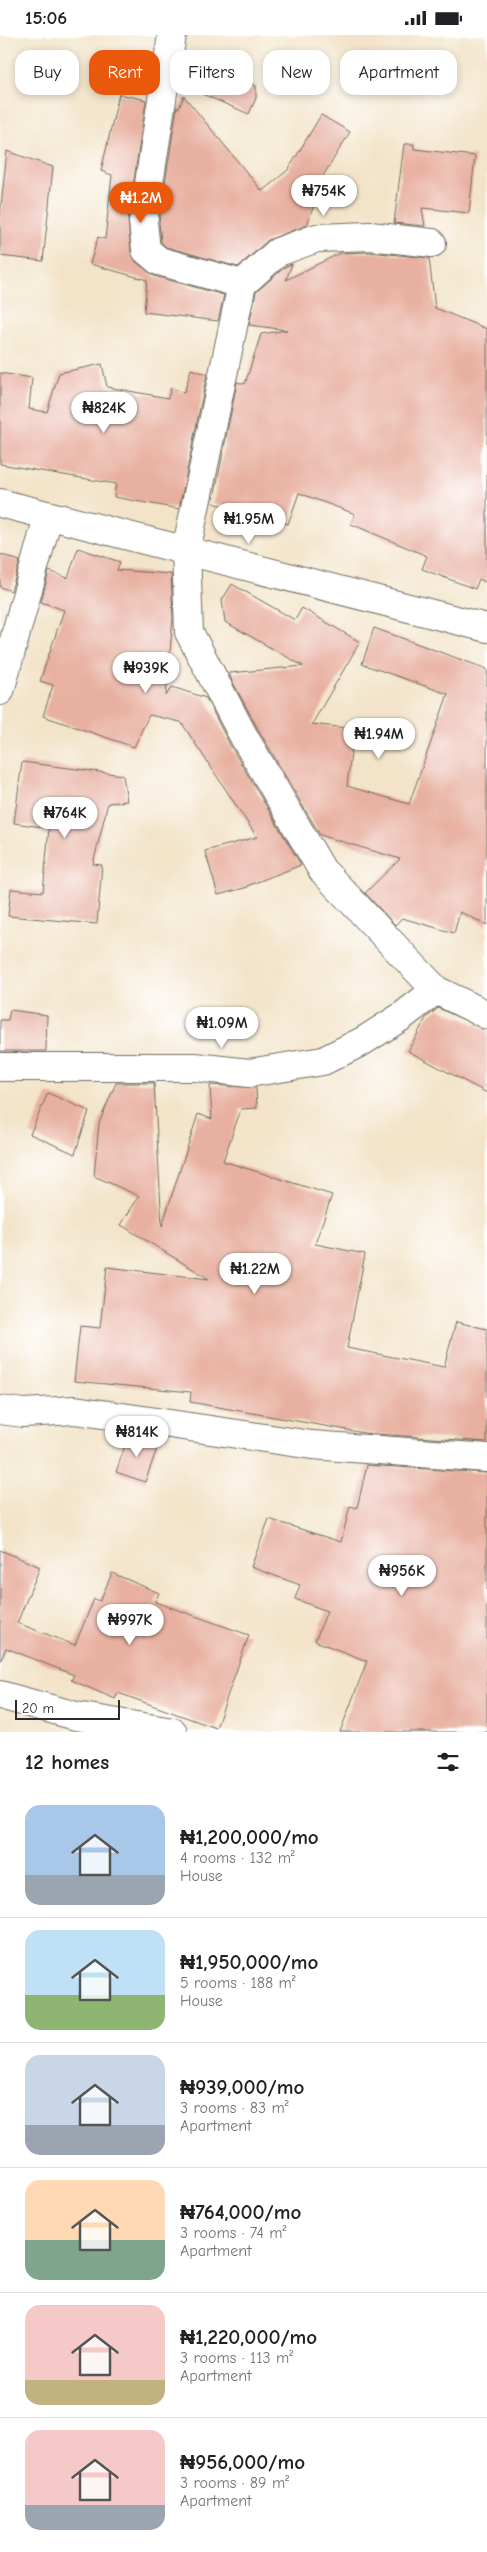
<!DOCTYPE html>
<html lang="en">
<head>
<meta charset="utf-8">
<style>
	body { margin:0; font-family:"Comic Neue",sans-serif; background:#f6f6f6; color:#202124; height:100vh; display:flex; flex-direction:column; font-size:19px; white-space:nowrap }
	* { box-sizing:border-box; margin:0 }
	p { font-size:16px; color:#757577 }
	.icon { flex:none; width:28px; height:28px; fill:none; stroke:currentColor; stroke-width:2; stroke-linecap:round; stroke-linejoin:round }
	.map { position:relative; height:1697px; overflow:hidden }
	.side { display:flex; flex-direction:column; background:#fff; flex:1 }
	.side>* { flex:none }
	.hud { position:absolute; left:15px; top:15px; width:458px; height:45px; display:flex; gap:10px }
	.scale { position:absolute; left:15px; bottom:12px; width:105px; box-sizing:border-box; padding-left:5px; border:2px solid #2b2b2b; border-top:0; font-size:14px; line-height:18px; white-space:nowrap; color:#2b2b2b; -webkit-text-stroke:4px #fff; paint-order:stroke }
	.price { position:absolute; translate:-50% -42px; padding:0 11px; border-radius:18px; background:#fff; color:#222; font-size:16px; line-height:32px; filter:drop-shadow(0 1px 2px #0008) }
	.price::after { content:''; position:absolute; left:50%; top:30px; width:15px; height:11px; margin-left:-8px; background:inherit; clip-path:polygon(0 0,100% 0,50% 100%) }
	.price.active { background:#ea580c; color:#fff }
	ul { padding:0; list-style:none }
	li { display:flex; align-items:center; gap:15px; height:125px; padding:0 25px }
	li+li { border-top:1px solid #e0e0e0 }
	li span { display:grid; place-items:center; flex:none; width:140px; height:100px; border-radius:15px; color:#555 }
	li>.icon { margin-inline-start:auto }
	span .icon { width:60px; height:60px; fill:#fffc; stroke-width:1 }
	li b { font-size:21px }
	h2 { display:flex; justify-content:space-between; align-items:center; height:60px; padding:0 25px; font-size:21px }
	.chip { padding:0 18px; border-radius:15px; background:#fff; box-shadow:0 2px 8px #0003; font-size:18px; line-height:45px }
	.chip.active { background:#ea580c; color:#fff }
	.status { display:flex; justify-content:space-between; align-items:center; height:35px; padding:0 25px; background:#fff; direction:ltr }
	.status svg { height:14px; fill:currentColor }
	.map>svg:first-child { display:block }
	.building { fill:#e8b0a0 }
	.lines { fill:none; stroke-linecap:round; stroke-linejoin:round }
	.minor-casing { stroke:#716c62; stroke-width:30 }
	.tertiary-casing { stroke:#716c62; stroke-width:30 }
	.minor { stroke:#fff; stroke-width:28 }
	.tertiary { stroke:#fff; stroke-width:28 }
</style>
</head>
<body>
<div class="status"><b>15:06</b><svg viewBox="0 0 49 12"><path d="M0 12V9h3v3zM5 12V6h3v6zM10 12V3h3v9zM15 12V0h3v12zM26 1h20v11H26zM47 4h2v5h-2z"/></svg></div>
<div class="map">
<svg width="487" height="1697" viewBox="0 0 487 1697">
	<rect width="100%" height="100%" fill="#fff"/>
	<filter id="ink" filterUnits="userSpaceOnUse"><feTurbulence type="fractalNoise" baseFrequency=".02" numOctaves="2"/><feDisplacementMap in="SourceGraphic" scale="10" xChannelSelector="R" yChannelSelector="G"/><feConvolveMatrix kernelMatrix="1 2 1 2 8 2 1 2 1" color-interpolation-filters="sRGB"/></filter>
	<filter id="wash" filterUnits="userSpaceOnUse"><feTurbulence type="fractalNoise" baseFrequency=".0096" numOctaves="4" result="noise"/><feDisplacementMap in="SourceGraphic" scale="20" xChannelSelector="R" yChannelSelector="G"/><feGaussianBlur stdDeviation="1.12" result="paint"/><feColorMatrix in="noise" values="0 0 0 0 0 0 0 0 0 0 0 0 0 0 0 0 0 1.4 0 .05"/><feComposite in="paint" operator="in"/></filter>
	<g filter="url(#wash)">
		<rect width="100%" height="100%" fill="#f3e4c9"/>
		<g id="blocks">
			<!-- building -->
			<path class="building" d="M199,27L256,51V63L249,79L188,53Z
				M119,59L146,65L128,185L131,217L136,227L154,241L224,260L218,286L144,277L147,245L90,229L98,202L105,204L112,140L101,136Z
				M184,61L262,156L288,135L321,80L350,97L309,164L314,170L307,190L268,205L238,232L166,212L161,207L159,187L177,72L179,73Z
				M404,109H414V114L475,121L469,178L422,173L425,191L394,188Z
				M7,116L53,132L43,226L0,221V180Z
				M369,217L429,223L435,273L487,294V548L479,544L475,554L422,534L427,521L351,489L355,479L299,458L288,489L213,468L237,347L245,349L261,299L287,295L249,290L256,257L286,231L292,229L286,245L340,218Z
				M102,329L107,352L168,363L171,353L184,358L191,334L207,339L179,474L114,462L116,449L0,429V338L32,343L29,374L47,377L59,338Z
				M78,513L120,527L117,535L171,539L173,583L166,661L172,652L206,663L230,710L301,830L247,851L248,852L218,860L205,816L257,802L181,687L149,680L134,712L43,681L53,650L40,646L64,575L41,567L49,536L68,543Z
				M0,519L20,526L11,556L0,552Z
				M232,549L295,585L302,573L360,607L312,689L354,694L347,751L409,769L448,659L362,629L374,593L487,634V890L460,877L454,898L402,883L395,890L365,858L400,824L320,800L258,694L230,642V638L303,631L225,587L222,565Z
				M22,727L123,740L127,766L108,768L93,829L102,830L97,889L8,881L11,854L43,857L49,793L14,788Z
				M438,973L487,995V1058L408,1016L426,983Z
				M10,975L47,980L46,1016H0V985H8Z
				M116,1048H154L162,1191L198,1079L212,1084L210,1050L256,1053L257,1073L241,1074L223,1126L332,1160L315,1209L365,1219L347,1313L444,1332L456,1287L487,1294V1407L364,1398L190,1367L191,1357L74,1346L80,1291L100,1293L107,1232L209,1244L121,1190L139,1161L94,1141L99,1088Z
				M48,1058L89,1076L75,1119L30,1099Z
				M129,1399L159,1408L145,1447L116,1437Z
				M367,1430L487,1438V1697H340L367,1626L315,1606L327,1576L295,1564L300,1550L251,1532L269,1484L341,1507L350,1471L357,1473Z
				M0,1515L40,1532L17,1588L75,1610L94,1564L100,1566L112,1538L159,1558L155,1567L249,1600L216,1693L118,1658L115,1664L71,1645L74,1640L6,1613L0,1627Z"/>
		</g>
	</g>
	<g filter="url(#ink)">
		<use href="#blocks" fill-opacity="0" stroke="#716c62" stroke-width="1"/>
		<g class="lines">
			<defs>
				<path id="minor" d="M172,0L143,187L146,215L159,226L242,249
					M432,208L370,201L317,203L278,217L242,249L186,516L189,597L244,702L322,835L436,955L487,980
					M0,656L48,482
					M0,1032H195L249,1038L323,1026L363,1006L401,982L436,955
					M0,1375L23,1378L75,1375L312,1410L487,1423
					M0,1660L76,1681L173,1697"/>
				<path id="tertiary" d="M0,468L487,593"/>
			</defs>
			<!-- minor casing -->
			<use href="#minor" class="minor-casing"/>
			<!-- tertiary casing -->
			<use href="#tertiary" class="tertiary-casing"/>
			<!-- minor -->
			<use href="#minor" class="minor"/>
			<!-- tertiary -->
			<use href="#tertiary" class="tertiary"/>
		</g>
	</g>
</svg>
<div class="scale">20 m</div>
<b class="price" style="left:324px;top:182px">₦754K</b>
<b class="price active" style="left:141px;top:189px">₦1.2M</b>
<b class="price" style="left:104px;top:399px">₦824K</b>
<b class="price" style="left:249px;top:510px">₦1.95M</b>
<b class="price" style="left:146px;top:659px">₦939K</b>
<b class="price" style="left:379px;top:725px">₦1.94M</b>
<b class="price" style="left:65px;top:804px">₦764K</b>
<b class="price" style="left:222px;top:1014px">₦1.09M</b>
<b class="price" style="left:255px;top:1260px">₦1.22M</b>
<b class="price" style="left:137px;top:1423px">₦814K</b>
<b class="price" style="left:402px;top:1562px">₦956K</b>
<b class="price" style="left:130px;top:1611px">₦997K</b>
<div class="hud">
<a class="chip">Buy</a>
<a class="chip active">Rent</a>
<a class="chip">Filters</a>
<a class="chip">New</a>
<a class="chip">Apartment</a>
</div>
</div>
<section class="side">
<h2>12 homes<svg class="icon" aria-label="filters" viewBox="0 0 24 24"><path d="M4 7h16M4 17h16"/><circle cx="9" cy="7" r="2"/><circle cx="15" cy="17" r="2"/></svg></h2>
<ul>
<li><span style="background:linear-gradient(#a9c7e8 70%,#9aa5b1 0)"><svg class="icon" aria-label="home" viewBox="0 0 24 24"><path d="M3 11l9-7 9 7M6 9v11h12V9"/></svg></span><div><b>₦1,200,000/mo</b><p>4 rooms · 132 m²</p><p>House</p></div></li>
<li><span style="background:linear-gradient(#bfe0f5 65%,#8fb573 0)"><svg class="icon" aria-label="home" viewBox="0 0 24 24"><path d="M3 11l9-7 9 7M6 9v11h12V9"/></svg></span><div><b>₦1,950,000/mo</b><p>5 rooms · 188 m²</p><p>House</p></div></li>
<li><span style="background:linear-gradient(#c9d6e8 70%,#9aa5b1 0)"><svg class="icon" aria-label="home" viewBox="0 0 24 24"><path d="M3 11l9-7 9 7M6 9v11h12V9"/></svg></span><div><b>₦939,000/mo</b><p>3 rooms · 83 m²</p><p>Apartment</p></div></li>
<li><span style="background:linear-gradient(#ffd9b3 60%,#7fa58c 0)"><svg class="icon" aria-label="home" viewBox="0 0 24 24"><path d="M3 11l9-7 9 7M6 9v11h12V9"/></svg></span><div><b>₦764,000/mo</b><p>3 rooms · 74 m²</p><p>Apartment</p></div></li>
<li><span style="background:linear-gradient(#f6c9c9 75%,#c2b280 0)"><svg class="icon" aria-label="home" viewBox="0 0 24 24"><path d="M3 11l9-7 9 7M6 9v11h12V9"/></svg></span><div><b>₦1,220,000/mo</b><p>3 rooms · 113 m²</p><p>Apartment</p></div></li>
<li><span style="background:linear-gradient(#f6c9c9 75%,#9aa5b1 0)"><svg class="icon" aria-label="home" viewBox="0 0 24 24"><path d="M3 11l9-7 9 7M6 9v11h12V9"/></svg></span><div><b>₦956,000/mo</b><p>3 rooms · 89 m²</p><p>Apartment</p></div></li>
</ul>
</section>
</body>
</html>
